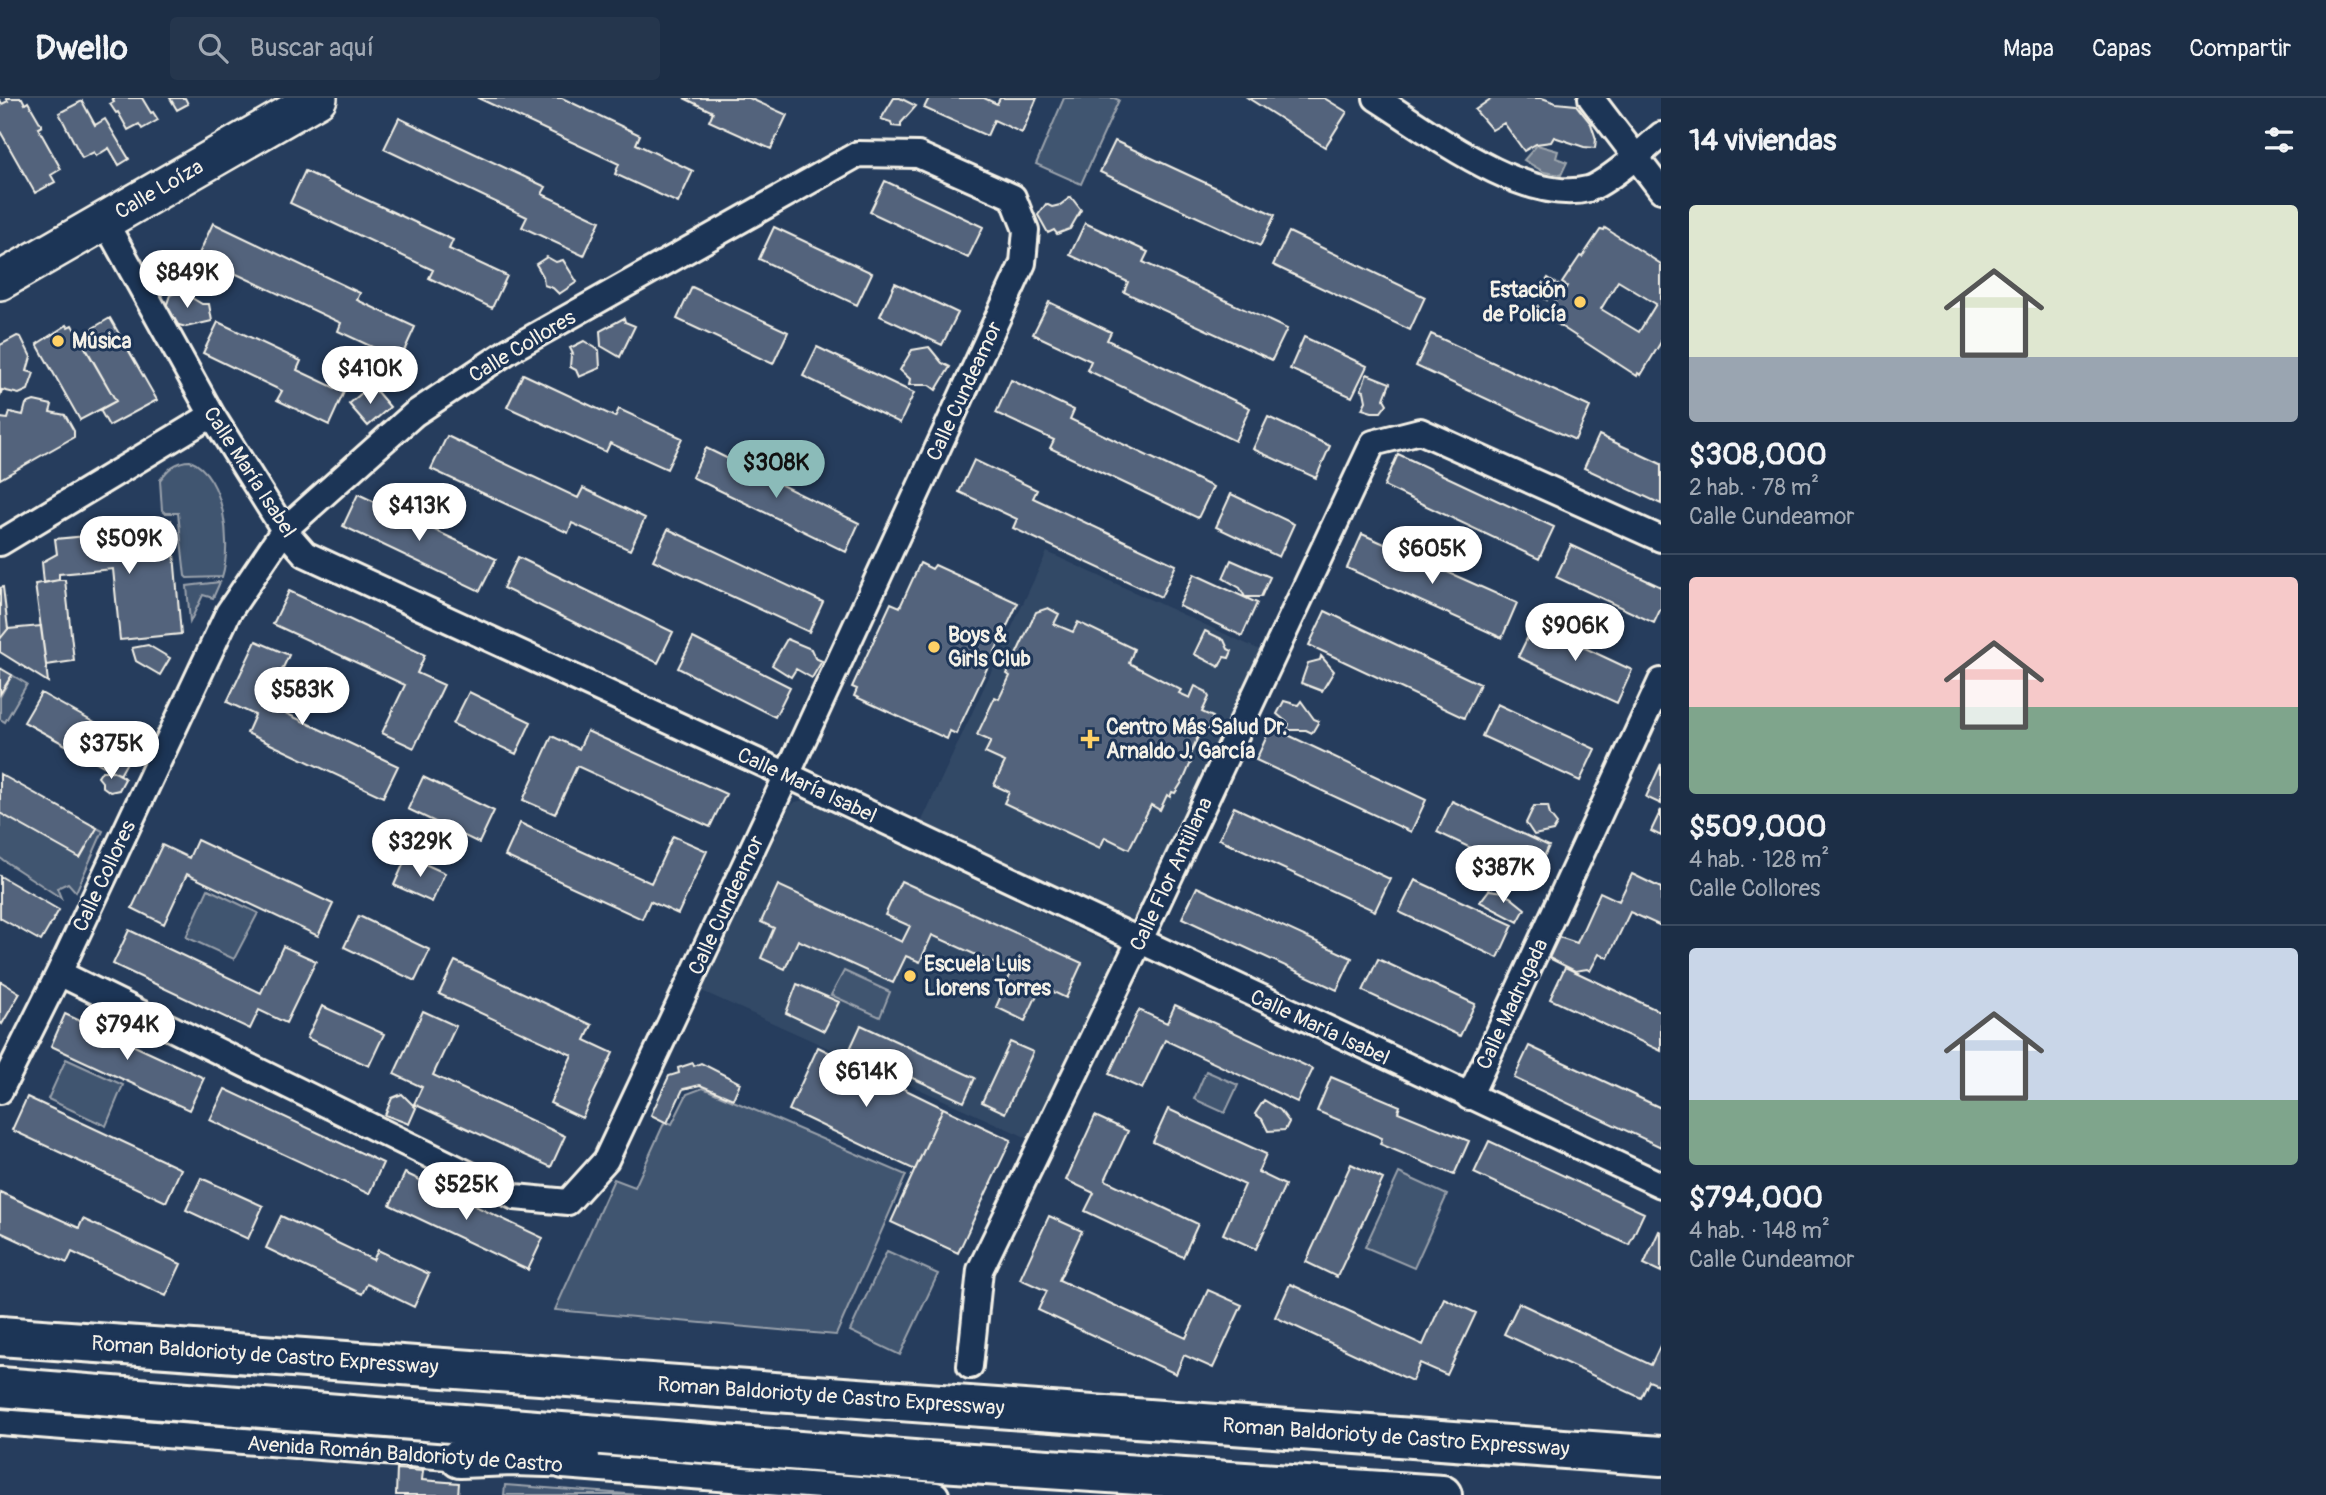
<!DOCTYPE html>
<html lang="es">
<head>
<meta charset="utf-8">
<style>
	body { margin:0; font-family:Pangolin,sans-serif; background:#25364d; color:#f1f3f6; height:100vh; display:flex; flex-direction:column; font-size:26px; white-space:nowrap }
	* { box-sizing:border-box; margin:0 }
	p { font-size:23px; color:#a0a8b3 }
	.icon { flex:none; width:38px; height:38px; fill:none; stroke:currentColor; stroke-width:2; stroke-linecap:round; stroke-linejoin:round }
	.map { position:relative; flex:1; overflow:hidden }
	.drawer { display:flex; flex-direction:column; background:#1c2e46; width:665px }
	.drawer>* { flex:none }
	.price { position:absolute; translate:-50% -60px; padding:0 16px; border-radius:24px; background:#fff; color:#222; font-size:23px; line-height:46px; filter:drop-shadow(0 2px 4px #0008) }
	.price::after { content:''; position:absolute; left:50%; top:42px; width:21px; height:16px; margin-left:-10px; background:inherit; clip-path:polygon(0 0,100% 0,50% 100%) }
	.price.active { background:#8bbbb9; color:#111 }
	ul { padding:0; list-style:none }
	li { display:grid; align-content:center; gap:14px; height:371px; padding:0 28px }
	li+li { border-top:2px solid #3a4a5f }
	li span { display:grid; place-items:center; height:217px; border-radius:7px; color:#555 }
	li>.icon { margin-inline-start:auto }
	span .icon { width:126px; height:126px; fill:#fffc; stroke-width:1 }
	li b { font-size:30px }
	h2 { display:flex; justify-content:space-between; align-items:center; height:84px; padding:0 28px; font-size:30px }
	header { display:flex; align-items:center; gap:42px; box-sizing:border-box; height:98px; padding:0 35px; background:#1c2e46; border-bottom:2px solid #3a4a5f }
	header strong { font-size:33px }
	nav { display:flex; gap:38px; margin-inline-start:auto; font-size:24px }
	.search { width:490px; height:63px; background:#25364d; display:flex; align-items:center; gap:18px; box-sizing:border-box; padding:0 24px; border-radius:7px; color:#a0a8b3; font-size:26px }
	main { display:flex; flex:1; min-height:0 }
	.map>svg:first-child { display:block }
	.built { fill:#334966 }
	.green { fill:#40546f; stroke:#9aa2ac; stroke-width:2 }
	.water { fill:#677588; stroke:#9fa7ae; stroke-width:2 }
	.building { fill:#52647b; stroke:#f4f1e8; stroke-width:2; fill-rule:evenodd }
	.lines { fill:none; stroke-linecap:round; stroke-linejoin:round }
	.street-casing { stroke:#f4f1e8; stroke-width:30 }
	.primary-casing { stroke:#f4f1e8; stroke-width:42 }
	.highway-casing { stroke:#f4f1e8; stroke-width:44 }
	.street { stroke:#1d3557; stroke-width:24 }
	.primary { stroke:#1d3557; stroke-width:37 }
	.highway { stroke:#1d3557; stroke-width:38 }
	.poi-dot { fill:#ffd166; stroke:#1d3557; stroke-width:2.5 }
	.labels { text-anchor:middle; stroke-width:6; stroke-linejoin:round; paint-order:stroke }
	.street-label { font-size:21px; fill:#f4f1e8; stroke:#1d3557 }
	.poi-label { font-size:21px; font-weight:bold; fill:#f4f1e8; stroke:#1d3557; text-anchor:start }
</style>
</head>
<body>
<header>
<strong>Dwello</strong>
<div class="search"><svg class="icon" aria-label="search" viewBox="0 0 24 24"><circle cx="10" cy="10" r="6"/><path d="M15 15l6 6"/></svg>Buscar aquí</div>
<nav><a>Mapa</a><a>Capas</a><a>Compartir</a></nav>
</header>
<main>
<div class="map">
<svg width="1661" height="1397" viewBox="0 0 1661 1397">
	<rect width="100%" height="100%" fill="#263d5d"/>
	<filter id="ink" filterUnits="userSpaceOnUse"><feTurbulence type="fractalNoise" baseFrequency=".0143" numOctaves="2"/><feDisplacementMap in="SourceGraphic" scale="14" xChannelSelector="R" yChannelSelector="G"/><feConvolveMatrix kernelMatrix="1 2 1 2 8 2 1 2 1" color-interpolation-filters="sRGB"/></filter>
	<g filter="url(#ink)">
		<!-- built -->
		<path class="built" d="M1047,454L1262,553L1140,813L1135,820L1128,821H1118L919,729Z
			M805,702L1110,847L1119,862L1032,1042L702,893L789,710L795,704Z"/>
		<!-- green -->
		<path class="green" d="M1064,0H1114L1119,2L1081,86L1036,66Z
			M190,363C225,376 232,448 222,479L187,480L185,478L178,415H165L162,412L160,382C168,371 176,363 190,363Z
			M220,484L213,500L203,497L190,524L187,488Z
			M12,577L27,586L5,624L0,621V599Z
			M0,715L80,759L97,730L103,733L76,794L68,785L57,790L61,800L0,760Z
			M208,791L258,815L234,861L186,839Z
			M844,873L890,894L880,919L831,897Z
			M66,961L123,987L106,1028L48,1001Z
			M1206,973L1238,987L1225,1015L1194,1001Z
			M703,990L906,1077L836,1237L555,1212L614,1081L635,1089L665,1023L672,1026L687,996Z
			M1399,1075L1447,1097L1414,1170L1365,1149Z
			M887,1153L938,1176L900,1257L850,1233Z
			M505,1387L640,1397H504Z"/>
		<!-- water -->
		<path class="water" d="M1537,47L1558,53L1556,60L1567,64L1561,77L1544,74L1524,62Z"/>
		<!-- building -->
		<path class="building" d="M6,0H22L25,6L28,4L42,28L38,30L61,71L51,77L55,84L35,95L0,33V2L2,6L8,3Z
			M112,0H142L151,15L153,14L158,22L142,31L139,26L128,32L118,14L116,15L110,6L114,4Z
			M170,0H185L188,6L177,12Z
			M478,0H562L640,37L636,46L693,73L678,105L615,76L619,66Z
			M684,0H749L787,17L771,51L709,23L713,14Z
			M894,0H900L916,8L901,25V29L892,28L891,24L881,21Z
			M929,0H984L997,6L1000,0H1037L1022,35L994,22L987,38L924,10Z
			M1248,0H1324L1347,14L1325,49Z
			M1492,0H1542L1556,5L1576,7L1591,26L1596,41L1595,50L1584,49L1554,39L1551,44L1536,46L1524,53L1504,25L1492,32L1475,12Z
			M82,3L95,27L105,21L129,61L119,67L109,50L96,58L94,54L82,60L59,15Z
			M399,20L546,89L542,96L600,123L584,158L522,129L527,119L384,51Z
			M1115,43L1275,117L1260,148L1100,74Z
			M305,73L453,142L449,151L507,178L492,210L429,180L433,172L290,105Z
			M885,83L983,129L968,160L870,114Z
			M1071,99L1081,112L1070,131L1057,136L1054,132L1048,135L1038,117L1046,106L1052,109L1060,107Z
			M213,125L360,195L357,202L415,229L400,262L338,233L341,225L198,158Z
			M1085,125L1148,154L1143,164L1287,231L1272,262L1124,194L1128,184L1070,157Z
			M774,129L872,175L857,207L759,161Z
			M1605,130L1661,166V244L1641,277L1638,275L1637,278L1548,220L1549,218L1547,216L1560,195L1554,191L1547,202L1538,196L1548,180L1565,191L1567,188L1562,185L1580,158L1582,159L1601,131L1604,132ZM1618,183L1656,206L1639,234L1601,211Z
			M1289,134L1425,199L1410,232L1273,167Z
			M547,159L556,164L563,162L577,184L559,196L553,190L544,187L543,178L536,166Z
			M895,185L958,215L942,247L880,218Z
			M692,189L788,234L773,266L677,221Z
			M186,191L187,197L202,206H209L212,223L186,229L168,224L167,206L170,197Z
			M1049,204L1111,234L1107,242L1250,310L1235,343L1087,272L1091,263L1033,236Z
			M110,220L157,302L109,328L100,312L116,303L79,238Z
			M624,220L625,224L635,228L620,259L601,248L600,233Z
			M218,224L301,263L297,272L344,294L329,327L277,302L282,293L203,255Z
			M67,227L68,229L72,227L116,303L80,322L37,246Z
			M1431,236L1590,309L1575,342L1416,268Z
			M17,238L21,239L31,259L27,273L34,275L28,292L19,296L2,292L0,298V247Z
			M1304,239L1367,268L1352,299L1290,271Z
			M584,243L599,252L600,270L579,279L576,272L570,269L571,257L573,256L570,250Z
			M817,249L914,295L900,325L803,278Z
			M929,249L942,265L950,269L936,292L929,287H909L910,281L900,272L912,252Z
			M523,276L615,319L619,311L682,340L667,371L610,345L606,354L507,309Z
			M1367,276L1390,285L1384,301L1387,306L1381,314H1372L1362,311L1366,303L1364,293L1361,292Z
			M1011,282L1074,312L1070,321L1213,389L1198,420L1050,350L1054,342L996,315Z
			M371,287L390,309L368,328L349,306Z
			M34,303L52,307L50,314L65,317L74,333V339L0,381V320L8,321L10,314L23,317L26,306Z
			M1268,319L1330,348L1316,380L1253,351Z
			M1599,337L1661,366V406L1584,370Z
			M447,338L578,400L583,390L645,420L630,452L572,425L568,435L431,371Z
			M706,350L859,425L846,454L692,379Z
			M1398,356L1554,429L1539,461L1384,388Z
			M974,362L1037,392L1033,400L1176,467L1161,499L1013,430L1017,421L959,394Z
			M358,396L496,461L480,493L343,428Z
			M1231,396L1294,426L1279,459L1216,429Z
			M171,422L181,536L120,542L113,471L59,476V482L44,485L42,464L57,456L55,441L152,432V424Z
			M668,431L823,504L809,534L653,462Z
			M1362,436L1517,505L1502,540L1347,470Z
			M1571,447L1661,489V510L1654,525L1556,479Z
			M518,459L673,534L658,565L503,490Z
			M1231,462L1270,479L1261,499H1245L1240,490L1223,480Z
			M920,465L932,471L935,467L1018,505L956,636L950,633L947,641L854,598L857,591L852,589L891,505L900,509Z
			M1194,476L1257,505L1242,538L1179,508Z
			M59,482H65L74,563L46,567L35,486Z
			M3,489L8,531L0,541V490Z
			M289,493L425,557L417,575L444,587L414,650L382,635L405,587L273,526Z
			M1048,510L1059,516L1054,526L1073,534L1078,524L1134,551L1129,565L1181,592L1179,595L1190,600L1195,588L1205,593L1209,599L1202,614L1213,619L1208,631L1201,632L1190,657L1192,662L1184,681L1175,695L1172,694L1170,699L1167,697L1160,712L1151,707L1129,751L1105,739L1100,750L1004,705L1009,694L994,687L1005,664L985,655L991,643L977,637L995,599L999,601L1010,578L1007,576L1036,514Z
			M1325,513L1480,586L1464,620L1309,547Z
			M1534,526L1632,572L1617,605L1518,559Z
			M41,528L46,567L48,584L0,554V541L8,531Z
			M1205,533L1224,542L1228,551L1232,553L1229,560L1224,559L1219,569L1194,556Z
			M693,540L790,589L775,619L678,570Z
			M787,541L811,551L815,560L822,563L812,580L796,571L791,579L772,567Z
			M256,543L289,557L266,606L398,668L383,699L247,635L255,617L227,604Z
			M148,547L170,560L160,577L136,563L132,550Z
			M1321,558L1334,573L1322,593L1301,585L1308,565L1320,562Z
			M0,570L12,577L0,596Z
			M469,594L531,624L516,656L453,626Z
			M41,595L136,648L120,677L24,624Z
			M1284,603L1298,607L1301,603L1314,621L1319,623L1312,635L1306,632H1287L1289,626L1277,616Z
			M1497,606L1595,651L1580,683L1482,638Z
			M1271,629L1426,702L1411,734L1256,662Z
			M587,633L726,696L710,729L577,668L555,716L523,702L552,638L579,651Z
			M1661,666V706L1646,699Z
			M102,673H111L120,676L125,681L119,692L110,694L102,688V684L98,679Z
			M0,676L97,730L80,760L0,715Z
			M423,679L494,713L479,745L408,711Z
			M1452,703L1549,748L1534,780L1437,734Z
			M1534,708H1548L1550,717L1557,726L1553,733L1534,737L1526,725Z
			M1234,709L1390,781L1375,813L1219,741Z
			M1661,712V738L1651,733Z
			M520,725L651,785L673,738L707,753L678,816L650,803L642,821L505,758Z
			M197,742L333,806L318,838L187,776L164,826L132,810L162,747L189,760Z
			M407,758L445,775L432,804L394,787Z
			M1632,776L1661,790V828L1630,814L1608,860L1599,856L1590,873L1587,871L1575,873L1549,860L1559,839L1577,845L1600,794L1619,803Z
			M0,778L59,812L41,843L0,820Z
			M1415,782L1513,827L1498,860L1399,814Z
			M901,783L1082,865L1066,900L1041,888L1025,923L996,909L1012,873L932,837L920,864L906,858L893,885L798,842L785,871L761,860L774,830L761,824L778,787L902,844L910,828L885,817Z
			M1197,789L1352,860L1337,892L1182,820Z
			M1489,792L1505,794L1504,797L1510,799L1525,811L1518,824L1480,804Z
			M359,818L430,852L415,883L344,849Z
			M129,832L261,895L283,848L316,863L286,925L259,912L250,931L113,866Z
			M1378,861L1475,906L1460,938L1363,893Z
			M455,863L592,927L585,942L613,955L582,1020L550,1005L572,957L439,896Z
			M1565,869L1661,914V953L1550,901Z
			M0,883L20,895L2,926L0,924Z
			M797,886L839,904L824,933L786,915Z
			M1175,907L1313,971L1297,1004L1165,942L1142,991L1109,976L1139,912L1167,925Z
			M322,908L384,936L369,968L307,940Z
			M423,913L456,928L433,977L565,1038L551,1069L414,1006L422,989L394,976Z
			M65,916L204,980L189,1012L51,948Z
			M861,927L975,980L964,1004L850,951Z
			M1010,944L1033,954L1005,1015L982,1004Z
			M1529,948L1661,1010V1049L1514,980Z
			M818,949L943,1010L915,1072L789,1012Z
			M693,965L694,968L701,965L740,985L733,1001L700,987L683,991L667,1025L651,1017L669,978L679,975L678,970Z
			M1331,979L1400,1008L1398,1014L1469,1043L1454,1077L1380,1046L1382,1040L1317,1013Z
			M225,991L383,1065L369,1096L210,1022Z
			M402,996L416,1010L409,1026L385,1017L392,1000Z
			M27,999L181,1071L166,1104L12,1032Z
			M1264,1002L1280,1012L1289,1024L1285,1032L1268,1033L1262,1021L1255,1016Z
			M943,1010L1011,1042L958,1155L891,1124Z
			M1168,1011L1266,1056L1258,1074L1285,1087L1256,1151L1223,1136L1245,1087L1153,1044Z
			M1095,1018L1128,1033L1105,1082L1198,1126L1183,1159L1085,1113L1094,1095L1066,1082Z
			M1489,1043L1644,1115L1629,1147L1474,1075Z
			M1351,1066L1383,1081L1337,1179L1306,1164Z
			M405,1075L543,1140L528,1172L390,1107Z
			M201,1080L263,1108L248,1141L186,1112Z
			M0,1094L79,1130L83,1121L181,1166L166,1198L72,1154L67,1165L0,1134Z
			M281,1118L373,1162L378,1152L429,1176L414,1209L367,1186L362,1196L266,1150Z
			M1049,1118L1082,1133L1059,1182L1186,1240L1208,1192L1242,1207L1213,1270L1184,1257L1176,1276L1038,1212L1047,1193L1020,1181Z
			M1659,1133L1661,1134V1174L1644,1166Z
			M1290,1186L1423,1247L1444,1200L1476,1215L1447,1277L1420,1265L1412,1283L1275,1219Z
			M1519,1205L1651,1267L1661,1246V1288L1649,1283L1641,1300L1504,1236Z
			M397,1371L423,1373L422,1382L459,1385L458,1397H396Z"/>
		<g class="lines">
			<defs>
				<path id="street" d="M1376,0C1428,33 1524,107 1588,91C1604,87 1647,50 1661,37
					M1591,0L1661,92
					M104,122L212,317L284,432L305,456L787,677L1661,1087
					M0,445L212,317
					M0,993L59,875L228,515L284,432L414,316L510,252L858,56L918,57L1013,99L1026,132L1023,165L787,677L606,1062L568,1104L515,1099L59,875
					M1469,999L1661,583
					M970,1268L980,1172L1139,844L1373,345L1420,333L1661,441
					M0,1324L474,1361
					M563,1368L936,1397"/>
				<path id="primary" d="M0,183L318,0"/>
				<path id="highway" d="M0,1238L1661,1358
					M0,1289L926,1363L1442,1397
					M460,1360L513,1358L580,1360"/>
			</defs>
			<!-- street casing -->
			<use href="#street" class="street-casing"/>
			<!-- primary casing -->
			<use href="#primary" class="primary-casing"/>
			<!-- highway casing -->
			<use href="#highway" class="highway-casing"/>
			<!-- street -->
			<use href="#street" class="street"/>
			<!-- primary -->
			<use href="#primary" class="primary"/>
			<!-- highway -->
			<use href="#highway" class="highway"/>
		</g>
	</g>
	<!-- markers -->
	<g class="poi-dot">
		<circle cx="1580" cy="204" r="7"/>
		<circle cx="58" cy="243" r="7"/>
		<circle cx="934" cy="549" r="7"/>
		<path d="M1086.5 630.5h7v7h7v7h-7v7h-7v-7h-7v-7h7z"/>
		<circle cx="910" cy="878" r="7"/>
	</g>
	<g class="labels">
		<!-- street labels -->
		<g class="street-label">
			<text transform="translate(159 91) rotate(-30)" y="7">Calle Loíza</text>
			<text transform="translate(522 248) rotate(-31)" y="7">Calle Collores</text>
			<text transform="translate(964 293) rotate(-65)" y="7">Calle Cundeamor</text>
			<text transform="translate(250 374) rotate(57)" y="7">Calle María Isabel</text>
			<text transform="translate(807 687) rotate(25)" y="7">Calle María Isabel</text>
			<text transform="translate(1171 776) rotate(-65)" y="7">Calle Flor Antillana</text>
			<text transform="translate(104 778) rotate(-65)" y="7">Calle Collores</text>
			<text transform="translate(726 807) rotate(-65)" y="7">Calle Cundeamor</text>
			<text transform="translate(1512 906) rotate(-65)" y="7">Calle Madrugada</text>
			<text transform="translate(1320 929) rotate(25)" y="7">Calle María Isabel</text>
			<text transform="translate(265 1257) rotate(4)" y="7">Roman Baldorioty de Castro Expressway</text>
			<text transform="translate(831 1298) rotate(4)" y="7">Roman Baldorioty de Castro Expressway</text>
			<text transform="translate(1396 1339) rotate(4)" y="7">Roman Baldorioty de Castro Expressway</text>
			<text transform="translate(405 1356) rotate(4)" y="7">Avenida Román Baldorioty de Castro</text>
		</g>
		<!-- poi labels -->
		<g class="poi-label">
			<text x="1566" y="199" text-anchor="end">Estación<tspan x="1566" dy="24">de Policía</tspan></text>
			<text x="72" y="250">Música</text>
			<text x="948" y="544">Boys &amp;<tspan x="948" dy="24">Girls Club</tspan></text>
			<text x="1106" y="636">Centro Más Salud Dr.<tspan x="1106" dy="24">Arnaldo J. García</tspan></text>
			<text x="924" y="873">Escuela Luis<tspan x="924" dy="24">Llorens Torres</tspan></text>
		</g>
	</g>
</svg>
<b class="price" style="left:187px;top:212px">$849K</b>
<b class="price" style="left:370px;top:308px">$410K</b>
<b class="price active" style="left:776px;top:402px">$308K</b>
<b class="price" style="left:419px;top:445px">$413K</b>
<b class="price" style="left:129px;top:478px">$509K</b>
<b class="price" style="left:1432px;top:488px">$605K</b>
<b class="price" style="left:1575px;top:565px">$906K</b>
<b class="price" style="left:302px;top:629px">$583K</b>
<b class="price" style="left:111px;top:683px">$375K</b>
<b class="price" style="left:420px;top:781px">$329K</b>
<b class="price" style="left:1503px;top:807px">$387K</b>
<b class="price" style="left:127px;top:964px">$794K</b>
<b class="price" style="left:866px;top:1011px">$614K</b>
<b class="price" style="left:466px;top:1124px">$525K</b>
</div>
<section class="drawer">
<h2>14 viviendas<svg class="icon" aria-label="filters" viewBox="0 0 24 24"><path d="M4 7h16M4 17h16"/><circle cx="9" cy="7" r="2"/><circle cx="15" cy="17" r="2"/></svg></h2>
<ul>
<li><span style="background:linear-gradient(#dfe7d0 70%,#9aa5b1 0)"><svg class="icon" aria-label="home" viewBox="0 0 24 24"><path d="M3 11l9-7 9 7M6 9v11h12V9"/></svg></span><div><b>$308,000</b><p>2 hab. · 78 m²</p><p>Calle Cundeamor</p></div></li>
<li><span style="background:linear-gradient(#f6c9c9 60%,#7fa58c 0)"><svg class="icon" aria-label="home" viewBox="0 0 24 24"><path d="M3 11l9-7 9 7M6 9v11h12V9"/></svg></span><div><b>$509,000</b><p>4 hab. · 128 m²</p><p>Calle Collores</p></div></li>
<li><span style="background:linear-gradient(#c9d6e8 70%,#7fa58c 0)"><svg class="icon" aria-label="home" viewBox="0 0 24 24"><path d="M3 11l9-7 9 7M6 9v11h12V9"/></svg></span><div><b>$794,000</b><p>4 hab. · 148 m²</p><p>Calle Cundeamor</p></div></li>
</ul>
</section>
</main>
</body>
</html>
